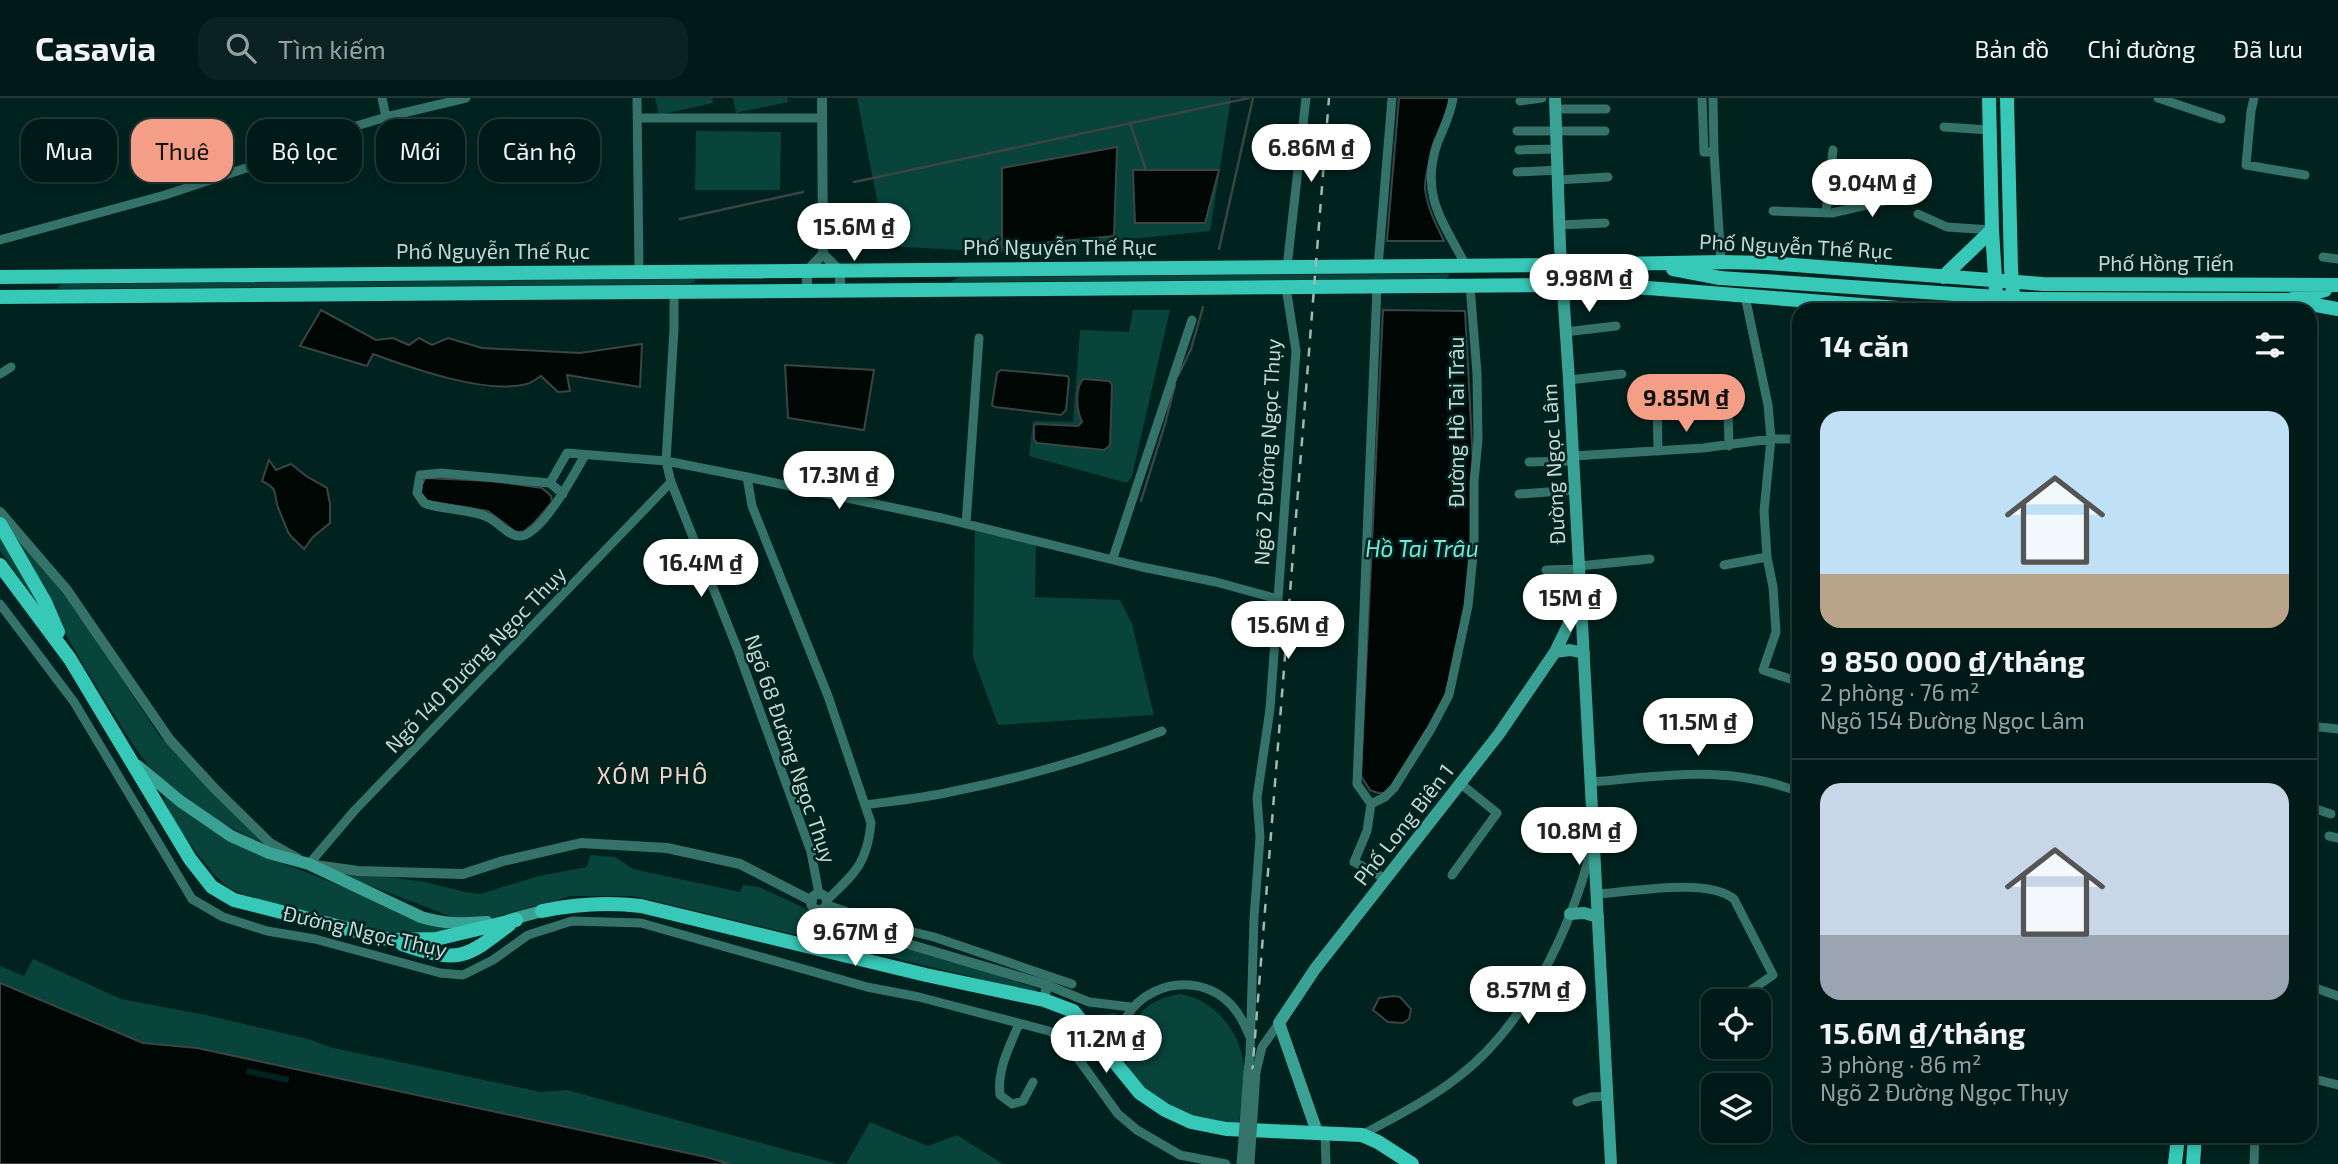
<!DOCTYPE html>
<html lang="vi">
<head>
<meta charset="utf-8">
<style>
	body { margin:0; font-family:"Exo 2",sans-serif; background:#0a2320; color:#f1f3f6; height:100vh; display:flex; flex-direction:column; font-size:26px; white-space:nowrap }
	* { box-sizing:border-box; margin:0 }
	p { font-size:23px; color:#95a1a1 }
	.icon { flex:none; width:38px; height:38px; fill:none; stroke:currentColor; stroke-width:2; stroke-linecap:round; stroke-linejoin:round }
	.map { position:relative; flex:1; overflow:hidden }
	.side { position:absolute; left:1792px; top:205px; width:525px; height:840px; display:flex; flex-direction:column; background:#001a17; border-radius:21px; box-shadow:0 4px 10px #0003,0 0 0 2px #223836 }
	.side>* { flex:none }
	.guide { position:absolute; left:21px; top:21px; width:665px; height:63px; display:flex; gap:14px }
	.buttons { position:absolute; left:1701px; top:891px; display:grid; gap:14px }
	.buttons a { display:grid; place-items:center; width:70px; height:70px; border-radius:14px; background:#001a17; box-shadow:0 4px 10px #0003,0 0 0 2px #223836; font-size:35px }
	.price { position:absolute; translate:-50% -60px; padding:0 16px; border-radius:24px; background:#fff; color:#222; font-size:23px; line-height:46px; filter:drop-shadow(0 2px 4px #0008) }
	.price::after { content:''; position:absolute; left:50%; top:42px; width:21px; height:16px; margin-left:-10px; background:inherit; clip-path:polygon(0 0,100% 0,50% 100%) }
	.price.current { background:#f49e88; color:#111 }
	ul { padding:0; list-style:none }
	li { display:grid; align-content:center; gap:14px; height:371px; padding:0 28px }
	li+li { border-top:2px solid #223836 }
	li span { display:grid; place-items:center; height:217px; border-radius:21px; color:#555 }
	li>.icon { margin-inline-start:auto }
	span .icon { width:126px; height:126px; fill:#fffc; stroke-width:1 }
	li b { font-size:30px }
	h2 { display:flex; justify-content:space-between; align-items:center; height:84px; padding:0 28px; font-size:30px }
	.tag { padding:0 24px; border-radius:21px; background:#001a17; box-shadow:0 4px 10px #0003,0 0 0 2px #223836; font-size:24px; line-height:63px }
	.tag.current { background:#f49e88; color:#111 }
	header { display:flex; align-items:center; gap:42px; box-sizing:border-box; height:98px; padding:0 35px; background:#001a17; border-bottom:2px solid #223836 }
	header strong { font-size:33px }
	nav { display:flex; gap:38px; margin-inline-start:auto; font-size:24px }
	.search { width:490px; height:63px; background:#0a2320; display:flex; align-items:center; gap:18px; box-sizing:border-box; padding:0 24px; border-radius:21px; color:#95a1a1; font-size:26px }
	.map>svg:first-child { display:block }
	.green { fill:#08433c }
	.water { fill:#000705; stroke:#3a4543; stroke-width:2 }
	.pier { fill:#00231f }
	.lines { fill:none; stroke-linecap:round; stroke-linejoin:round }
	.stream { stroke:#3a4543; stroke-width:2.5 }
	.minor { stroke:#357269; stroke-width:9 }
	.tertiary { stroke:#357269; stroke-width:10 }
	.secondary { stroke:#39a295; stroke-width:12 }
	.primary { stroke:#37c8b7; stroke-width:14 }
	.rail { stroke:#a1b8b4; stroke-width:2.5; stroke-dasharray:9 9; stroke-linecap:butt }
	.minor-bridge { stroke:#357269; stroke-width:9 }
	.primary-bridge { stroke:#37c8b7; stroke-width:14 }
	.labels { text-anchor:middle; stroke-width:5; stroke-linejoin:round; paint-order:stroke }
	.street-label { font-size:21px; fill:#c3d7d3; stroke:#00231f }
	.water-label { font-size:23px; font-style:italic; fill:#70ead9; stroke:#00231f }
	.neighbourhood-label { font-size:23px; letter-spacing:2px; fill:#f4d2c9; stroke:#00231f }
</style>
</head>
<body>
<header>
<strong>Casavia</strong>
<div class="search"><svg class="icon" aria-label="search" viewBox="0 0 24 24"><circle cx="10" cy="10" r="6"/><path d="M15 15l6 6"/></svg>Tìm kiếm</div>
<nav><a>Bản đồ</a><a>Chỉ đường</a><a>Đã lưu</a></nav>
</header>
<div class="map">
<svg width="2338" height="1066" viewBox="0 0 2338 1066">
	<rect width="100%" height="100%" fill="#00231f"/>
	<!-- green -->
	<path class="green" d="M655,0H712L713,5L659,17Z
		M733,0H787L788,4L736,15Z
		M857,0H1231L1210,133L1001,154L886,148Z
		M696,33L781,34L780,92H695Z
		M1450,176L1446,181L952,184V183L959,179Z
		M695,181V184L688,186L58,191V189L62,186Z
		M1133,212H1170L1132,378L1127,385L1029,358L1033,323L1073,324L1080,232L1129,234Z
		M3,424L45,472L81,519L160,639L269,748C225,728 192,710 157,676C139,659 126,635 113,615C73,553 39,488 3,424Z
		M975,431L1036,446L1035,499L1120,502L1132,526L1154,617L998,627L973,559Z
		M0,436L38,506L0,453Z
		M164,699H166C191,719 217,736 247,751L455,833L396,836L248,799C241,795 234,793 228,789C209,775 169,721 164,699Z
		M590,757L615,759L633,771L740,794L743,787L759,789L835,824L1039,891L1036,894L634,798H571L483,822H460L350,780L347,777L353,774L425,784L465,794L480,796L539,778L587,769Z
		M33,861L121,901L206,917L312,942L329,949L541,994L567,992L838,1066H730L706,1059L197,950L143,945L0,885V868L24,878Z
		M1179,896C1215,900 1244,938 1244,973C1244,991 1240,1010 1239,1028L1165,1012L1127,970C1126,929 1136,904 1179,896Z
		M1115,915L1119,919L1111,942H1108L1094,923L1097,917Z
		M870,1024L928,1048L957,1037L1003,1066H846Z"/>
	<!-- water -->
	<path class="water" d="M1399,0H1451C1444,23 1424,69 1425,91C1427,109 1436,127 1444,143H1387Z
		M1117,49L1114,138L1002,149V70Z
		M1133,72H1219L1205,125H1135Z
		M321,212L376,242L393,240L409,247L419,240L432,247L448,240L482,250L580,255L642,246L640,289L567,277L570,293L558,294L541,278C537,280 532,285 527,286C487,297 411,270 373,256L367,268L300,248Z
		M1383,212L1465,213L1473,366L1470,468L1468,494L1447,592C1441,609 1399,685 1386,694C1381,697 1375,694 1370,692L1361,678Z
		M785,267L874,272L864,332L788,320Z
		M1001,272L1067,278L1069,281L1066,312L1061,317L995,309L992,307L997,275Z
		M1083,281L1109,283L1112,287L1110,347L1104,352L1037,345L1034,341V328L1036,326L1078,328L1082,324C1077,313 1074,293 1083,281Z
		M269,362L276,372L291,366L306,378L327,390L330,406V425L313,439L304,451C300,446 291,440 288,434C287,431 277,408 277,406C274,392 277,391 262,383Z
		M425,380L492,383L542,390L551,398L552,404L534,425L523,434H516L488,413L428,403L421,396L422,387Z
		M0,885L143,945L197,950L706,1059L730,1066H0Z
		M1393,898L1400,899L1411,911L1409,921L1403,925L1388,924L1373,912L1379,900Z"/>
	<!-- pier -->
	<path class="pier" d="M247,970L289,979L288,985L246,976Z"/>
	<g class="lines">
		<!-- stream -->
		<path class="stream" d="M1130,25L1146,72
			M854,84L1249,0
			M680,121L803,94
			M1219,151L1253,0
			M1178,278L1191,251L1203,209
			M1141,403L1165,326L1175,287"/>
		<!-- minor -->
		<path class="minor" d="M382,0L386,19
			M637,0L639,174
			M1453,0C1451,16 1443,31 1437,46C1420,98 1443,123 1466,168
			M1702,0L1704,54H1714
			M1713,0L1714,54L1721,164
			M2158,0L2221,21
			M2254,0L2251,13L2246,67L2305,77
			M1520,3L1542,0
			M1556,11H1606
			M637,20H822
			M1944,29L1990,32
			M1517,33H1605
			M1519,52L1557,51
			M1517,74L1559,72
			M1558,82L1608,79
			M1773,113L1832,115L1905,98
			M1826,115L1833,52
			M1918,116L1947,129L1992,132
			M1559,127L1605,125
			M0,142L165,97L273,61L327,37L386,19L466,0
			M2323,159L2338,161
			M1287,169L1306,0
			M1378,169L1392,0
			M674,194V231L666,363L671,384L737,550L811,754L819,796
			M1745,198L1768,307L1771,341L1764,413L1767,459L1773,489L1776,534L1763,572L1799,584
			M1565,234L1616,228
			M0,276L11,269
			M1569,282L1622,276
			M1657,296L1658,353
			M1658,310L1734,311
			M1728,311L1729,348
			M1573,358L1703,350L1771,341H1799
			M1529,364L1573,363
			M747,379L752,408L828,598L871,725C867,766 855,775 827,802
			M550,385L567,355L666,363L747,379L942,420L1142,469L1216,484L1278,501
			M563,396L550,385L441,375L420,377L417,395L424,405C444,413 468,410 487,419C498,423 506,437 519,438C540,440 575,375 585,357
			M1519,396L1575,392
			M966,426L979,240
			M1113,460L1192,222
			M1724,467L1767,459
			M1579,468L1650,461
			M1546,472L1579,471
			M0,506L74,604L192,801L223,819L267,833L315,841L440,875L463,877L493,862L528,837L572,823L641,825L867,889L919,899L1049,933L1064,941L1118,1016L1137,1032L1180,1057L1226,1066
			M2310,589L2313,601
			M2310,628L2338,631
			M1591,684C1664,678 1728,666 1799,694
			M1371,706L1385,699L1394,690L1431,631L1449,597L1468,508L1474,447V383L1478,342L1477,275L1470,188
			M1371,706L1357,686L1377,189
			M1371,706L1367,733L1354,764L1386,781
			M865,707C894,703 922,700 950,694C1022,680 1094,659 1162,633
			M2310,709L2331,716
			M2329,738L2338,740
			M309,766L355,712L671,384
			M1452,777L1497,715L1461,686
			M1597,796C1631,794 1708,779 1734,801L1773,877L1741,899L1744,903
			M827,807L889,828L934,839L1072,886
			M1047,887L1089,904L1131,909
			M2310,888L2338,898
			M1019,926C1009,949 997,972 1000,997L1012,1006L1023,1003L1033,984
			M1759,928L1768,944
			M1120,966C1104,898 1190,860 1233,909C1240,917 1245,927 1249,937
			M1248,974L1250,956L1254,820L1260,739L1257,700L1270,611L1296,253L1286,189
			M1256,974L1262,949L1279,925
			M2310,980L2338,987
			M1577,1004L1591,999L1608,998
			M1325,1034L1326,1066
			M1362,1037C1394,1019 1429,1002 1458,979C1526,927 1570,833 1591,752
			M2254,1066L2255,1038"/>
		<!-- tertiary -->
		<path class="tertiary" d="M823,156L840,173V193
			M807,193V173L823,156L822,0
			M0,414L67,492L170,642L215,691L270,745L297,760
			M315,767L358,773L463,776L503,763L581,745L667,750L740,766L812,803
			M811 804a8 8 0 1 1 16 0a8 8 0 1 1-16 0Z
			M819,812L864,833L1047,887L1044,902"/>
		<!-- secondary -->
		<path class="secondary" d="M1555,0L1560,148L1569,282L1611,1066
			M1555,554L1570,552L1584,555
			M138,668L180,703L231,738L269,755L309,766L421,819C444,826 463,826 487,824
			M1570,816L1584,815L1598,819
			M509,822L542,813
			M1317,1034L1279,925L1315,871L1499,636L1555,554L1579,505"/>
		<!-- primary -->
		<path class="primary" d="M1989,0L1992,132L1997,212
			M2007,0L2011,170L2014,212
			M1673,171L1720,180
			M0,179L1561,167L1721,164L1767,165L2043,186L2338,187
			M1943,179L1992,132
			M0,199L1562,187L1648,190L1924,212
			M2289,202L2325,192
			M2294,203L2338,211
			M0,426L45,504L58,534
			M0,467L70,561L190,761L212,789L234,802L391,842L436,841L516,822
			M542,813C576,806 606,804 641,808L926,877L1044,902L1073,913L1140,995L1165,1012L1191,1024L1226,1031L1362,1037L1378,1044L1412,1066
			M402,846C458,865 464,862 510,826
			M2175,1066L2178,1038
			M2193,1066L2195,1038"/>
		<!-- rail -->
		<path class="rail" d="M1245,1066L1329,0"/>
		<!-- minor-bridge -->
		<path class="minor-bridge" d="M1241,1066L1248,974
			M1250,1066L1256,974"/>
		<!-- primary-bridge -->
		<path class="primary-bridge" d="M1720,180L2027,201L2289,202"/>
	</g>
	<g class="labels">
		<!-- street labels -->
		<g class="street-label">
			<text transform="translate(1796 149) rotate(3)" y="7">Phố Nguyễn Thế Rục</text>
			<text x="1060" y="157">Phố Nguyễn Thế Rục</text>
			<text x="493" y="161">Phố Nguyễn Thế Rục</text>
			<text x="2166" y="173">Phố Hồng Tiến</text>
			<text transform="translate(1457 324) rotate(-90)" y="7">Đường Hồ Tai Trâu</text>
			<text transform="translate(1268 354) rotate(-87)" y="7">Ngõ 2 Đường Ngọc Thụy</text>
			<text transform="translate(1554 366) rotate(-93)" y="7">Đường Ngọc Lâm</text>
			<text transform="translate(476 562) rotate(-46)" y="7">Ngõ 140 Đường Ngọc Thụy</text>
			<text transform="translate(790 651) rotate(71)" y="7">Ngõ 68 Đường Ngọc Thụy</text>
			<text transform="translate(1404 727) rotate(-52)" y="7">Phố Long Biên 1</text>
			<text transform="translate(365 834) rotate(13)" y="7">Đường Ngọc Thụy</text>
		</g>
		<!-- water labels -->
		<g class="water-label">
			<text x="1422" y="459">Hồ Tai Trâu</text>
		</g>
		<!-- neighbourhood labels -->
		<g class="neighbourhood-label">
			<text x="653" y="686">XÓM PHÔ</text>
		</g>
	</g>
</svg>
<div class="buttons">
<a><svg class="icon" aria-label="locate" viewBox="0 0 24 24"><circle cx="12" cy="12" r="6"/><path d="M12 2v4M12 18v4M2 12h4M18 12h4"/></svg></a>
<a><svg class="icon" aria-label="layers" viewBox="0 0 24 24"><path d="M12 4l9 5-9 5-9-5zM3 14l9 5 9-5"/></svg></a>
</div>
<b class="price" style="left:1311px;top:86px">6.86M ₫</b>
<b class="price" style="left:1872px;top:121px">9.04M ₫</b>
<b class="price" style="left:854px;top:165px">15.6M ₫</b>
<b class="price" style="left:1589px;top:216px">9.98M ₫</b>
<b class="price current" style="left:1686px;top:336px">9.85M ₫</b>
<b class="price" style="left:839px;top:413px">17.3M ₫</b>
<b class="price" style="left:701px;top:501px">16.4M ₫</b>
<b class="price" style="left:1570px;top:536px">15M ₫</b>
<b class="price" style="left:1288px;top:563px">15.6M ₫</b>
<b class="price" style="left:1698px;top:660px">11.5M ₫</b>
<b class="price" style="left:1579px;top:769px">10.8M ₫</b>
<b class="price" style="left:855px;top:870px">9.67M ₫</b>
<b class="price" style="left:1528px;top:928px">8.57M ₫</b>
<b class="price" style="left:1106px;top:977px">11.2M ₫</b>
<div class="guide">
<a class="tag">Mua</a>
<a class="tag current">Thuê</a>
<a class="tag">Bộ lọc</a>
<a class="tag">Mới</a>
<a class="tag">Căn hộ</a>
</div>
<section class="side">
<h2>14 căn<svg class="icon" aria-label="filters" viewBox="0 0 24 24"><path d="M4 7h16M4 17h16"/><circle cx="9" cy="7" r="2"/><circle cx="15" cy="17" r="2"/></svg></h2>
<ul>
<li><span style="background:linear-gradient(#bfe0f5 75%,#b9a48a 0)"><svg class="icon" aria-label="home" viewBox="0 0 24 24"><path d="M3 11l9-7 9 7M6 9v11h12V9"/></svg></span><div><b>9 850 000 ₫/tháng</b><p>2 phòng · 76 m²</p><p>Ngõ 154 Đường Ngọc Lâm</p></div></li>
<li><span style="background:linear-gradient(#c9d6e8 70%,#9aa5b1 0)"><svg class="icon" aria-label="home" viewBox="0 0 24 24"><path d="M3 11l9-7 9 7M6 9v11h12V9"/></svg></span><div><b>15.6M ₫/tháng</b><p>3 phòng · 86 m²</p><p>Ngõ 2 Đường Ngọc Thụy</p></div></li>
</ul>
</section>
</div>
</body>
</html>
